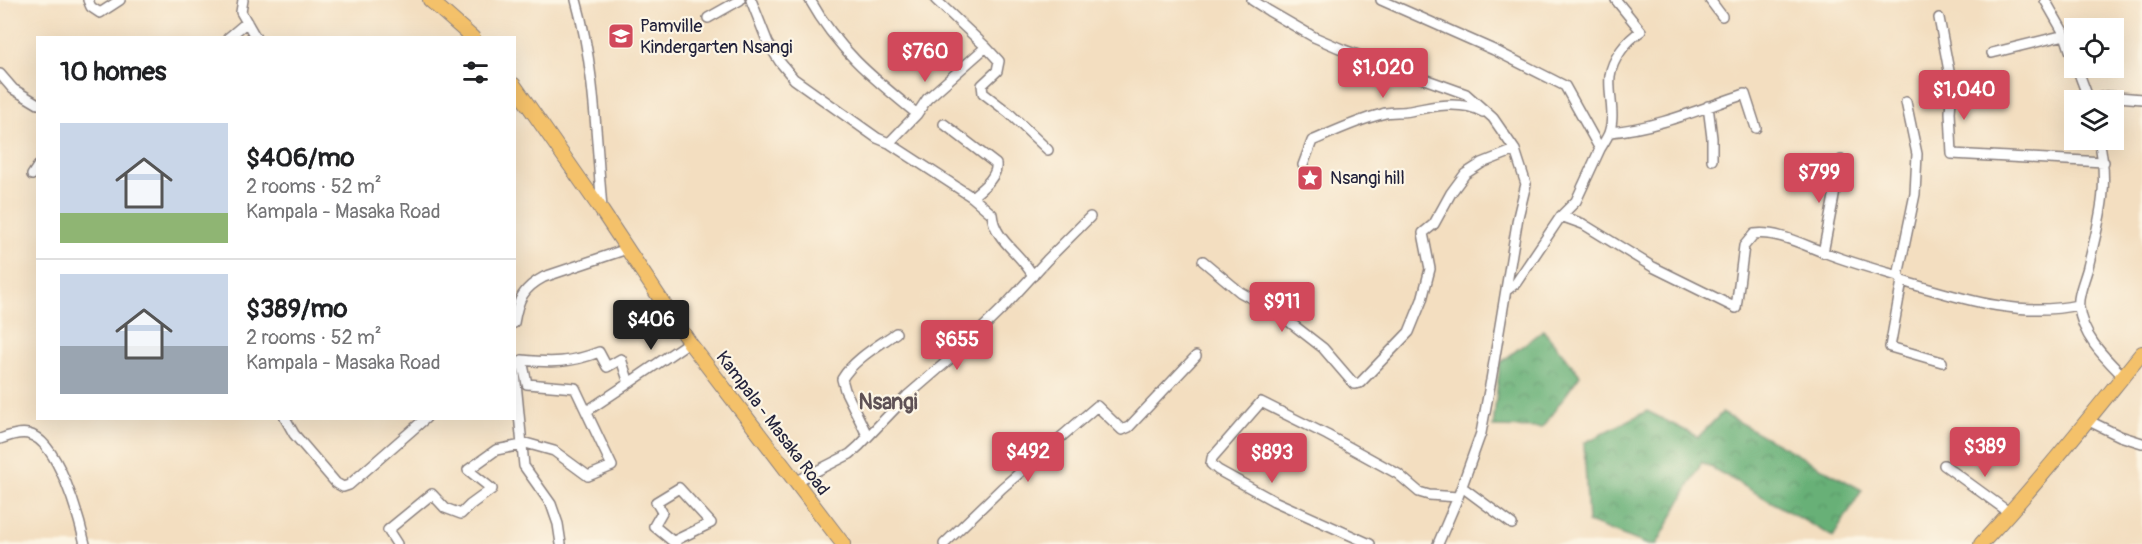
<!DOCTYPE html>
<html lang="en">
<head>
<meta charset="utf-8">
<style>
	body { margin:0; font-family:Pangolin,sans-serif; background:#f2f2f2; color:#202124; height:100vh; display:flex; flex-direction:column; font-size:22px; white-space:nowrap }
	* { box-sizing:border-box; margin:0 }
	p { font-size:20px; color:#757577 }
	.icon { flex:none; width:33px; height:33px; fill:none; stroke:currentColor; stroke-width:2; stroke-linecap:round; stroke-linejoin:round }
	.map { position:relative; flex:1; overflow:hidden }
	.details { position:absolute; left:36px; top:36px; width:480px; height:384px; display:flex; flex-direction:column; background:#fff; border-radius:0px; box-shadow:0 6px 24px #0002 }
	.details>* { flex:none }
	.controls { position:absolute; left:2064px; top:18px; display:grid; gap:12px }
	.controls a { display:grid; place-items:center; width:60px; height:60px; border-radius:0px; background:#fff; box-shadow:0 6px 24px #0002; font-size:30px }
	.price { position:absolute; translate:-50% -51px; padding:0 14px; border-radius:6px; background:#d1495b; color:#fff; font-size:20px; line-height:39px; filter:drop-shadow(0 2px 3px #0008) }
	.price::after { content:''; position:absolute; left:50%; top:36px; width:18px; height:14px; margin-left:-9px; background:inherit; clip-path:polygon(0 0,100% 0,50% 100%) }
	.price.current { background:#222; color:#fff }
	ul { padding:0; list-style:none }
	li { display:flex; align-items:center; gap:18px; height:150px; padding:0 24px }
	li+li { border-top:2px solid #e0e0e0 }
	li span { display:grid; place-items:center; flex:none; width:168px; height:120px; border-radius:0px; color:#555 }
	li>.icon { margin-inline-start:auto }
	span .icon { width:72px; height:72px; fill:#fffc; stroke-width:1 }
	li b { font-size:26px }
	h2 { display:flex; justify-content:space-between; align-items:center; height:72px; padding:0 24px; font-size:26px }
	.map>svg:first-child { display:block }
	.forest { fill:url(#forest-crowns); stroke:#456959; stroke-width:1.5 }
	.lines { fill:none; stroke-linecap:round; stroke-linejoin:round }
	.street-casing { stroke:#8a807e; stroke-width:12 }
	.primary-casing { stroke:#8a807e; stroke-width:16 }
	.street { stroke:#fff; stroke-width:9 }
	.primary { stroke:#f4c16b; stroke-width:14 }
	.labels { text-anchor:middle; stroke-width:4.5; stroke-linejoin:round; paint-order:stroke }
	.poi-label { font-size:18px; fill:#22223b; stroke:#fcf5e5; text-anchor:start }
	.street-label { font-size:18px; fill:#22223b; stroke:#fcf5e5 }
	.quarter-label { font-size:21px; font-weight:bold; fill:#5e5155; stroke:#fcf5e5 }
</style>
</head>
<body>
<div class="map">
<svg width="2142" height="544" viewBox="0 0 2142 544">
	<defs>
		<pattern id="forest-crowns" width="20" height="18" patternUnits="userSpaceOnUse" patternTransform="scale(1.5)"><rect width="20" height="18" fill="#68b077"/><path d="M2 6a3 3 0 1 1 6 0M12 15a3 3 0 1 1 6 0" fill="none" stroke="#558f63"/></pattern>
	</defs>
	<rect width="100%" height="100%" fill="#fcf5e5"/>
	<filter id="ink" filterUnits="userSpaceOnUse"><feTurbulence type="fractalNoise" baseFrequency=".0167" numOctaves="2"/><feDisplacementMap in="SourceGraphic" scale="12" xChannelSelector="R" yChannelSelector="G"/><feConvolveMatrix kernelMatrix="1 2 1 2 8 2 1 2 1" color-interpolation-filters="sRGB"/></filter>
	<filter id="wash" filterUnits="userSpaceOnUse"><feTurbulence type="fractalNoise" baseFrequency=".008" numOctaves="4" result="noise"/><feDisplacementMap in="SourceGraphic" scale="24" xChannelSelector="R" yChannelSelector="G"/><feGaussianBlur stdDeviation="1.35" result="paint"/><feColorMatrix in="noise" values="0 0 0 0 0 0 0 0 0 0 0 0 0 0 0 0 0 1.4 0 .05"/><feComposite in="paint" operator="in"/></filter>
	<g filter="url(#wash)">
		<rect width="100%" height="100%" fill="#f3dec0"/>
		<!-- forest -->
		<path class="forest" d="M1543,330L1580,375L1542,428L1493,427L1500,363Z
			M1647,411L1698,437L1722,413L1862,490L1833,537L1702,462L1657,544H1646L1588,522L1584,443Z"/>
	</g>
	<g filter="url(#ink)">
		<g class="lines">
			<defs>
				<path id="street" d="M88,0L91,7L100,13L120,0
					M243,0L241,12L256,38
					M576,0C595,67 596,139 602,208
					M751,0L768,43L780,62L794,79L877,138L889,143L972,197L992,214C994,240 1021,253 1033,276
					M810,0C838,50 873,78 917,114
					M936,0L986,47L999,61L997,71L982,85L983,93L1009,113L1048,150
					M1252,0L1269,11L1314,37L1344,50L1466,94L1493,118L1515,150L1526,184L1518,217L1491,380L1481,433L1458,497L1438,544
					M1381,0L1494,50L1565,86L1600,149L1576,201L1561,216L1516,283L1507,290
					M1710,0L1722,16
					M2045,0L2065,35L2074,62
					M708,18L740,0
					M1939,18L1952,87L1950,112L1952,154L2104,162
					M228,38L247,22
					M1992,53L2065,35
					M2077,68L2089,100
					M0,74L13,89L38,104
					M2089,100L2106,96L2142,99
					M1708,106L1712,138V160
					M944,124L996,164C998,177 981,189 972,197
					M1610,132C1657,128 1700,109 1745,94L1756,128
					M2099,140C2110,187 2099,221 2088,267C2085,279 2077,296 2079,307C2082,336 2104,357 2123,376
					M889,143L917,114L927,99L986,47
					M1600,149C1603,144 1607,138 1609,133C1616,115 1608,94 1610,76C1612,59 1627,40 1641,31L1616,0
					M1303,165L1312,141C1335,131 1358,120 1382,114C1391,111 1401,113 1410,111C1433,106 1461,100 1483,112
					M32,175L38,166
					M1561,216L1583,224L1653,267L1736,308L1744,246L1754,234C1778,231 1803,245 1826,253C1849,262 1874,269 1898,276L1902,281C1960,298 2018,318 2078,305
					M1823,253L1841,160
					M1203,261L1240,292L1278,313L1323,348L1354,384L1360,383L1409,332L1422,300L1430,269L1423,233L1434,224L1451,193L1465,174L1482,163L1515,150
					M1898,276L1915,194L1917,154L1906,102
					M1902,281L1890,347L1942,362
					M514,323C518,299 523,288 544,277L627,249
					M514,362L524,466L551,504L558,524L561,544
					M629,383L689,342
					M285,418L294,434L336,483L343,487L349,485L426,418
					M2089,421L2120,436L2142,443
					M867,435L845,390L842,379C854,359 878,346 896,333
					M0,439C8,436 20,432 28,434C58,440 79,518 85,544
					M522,442L554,451L588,476L612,466L575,388L527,384L522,360C552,363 571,363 599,352L607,367L621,359L629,383L587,411
					M1944,465L2010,513
					M795,482L850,454L859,446L907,396L959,351L1002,309L1047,260L1090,217
					M1462,487L1512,524
					M674,541L711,523L679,488L656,502L662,512L654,526L676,544
					M397,544L388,530L432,494L445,508L461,514L470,505L492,489L468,470L496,450L522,445
					M944,544L1002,488L1097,406L1122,430L1129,427L1196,356
					M1370,544L1274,501L1218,470L1211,464L1212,458L1261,402L1327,435L1398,474L1419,492L1429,495L1458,497"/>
				<path id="primary" d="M430,0L473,38
					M514,85L602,211L689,342L843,544
					M1981,544C2038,483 2089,418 2142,353"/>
			</defs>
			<!-- street casing -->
			<use href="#street" class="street-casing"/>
			<!-- primary casing -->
			<use href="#primary" class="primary-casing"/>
			<!-- street -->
			<use href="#street" class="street"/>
			<!-- primary -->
			<use href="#primary" class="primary"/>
		</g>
	</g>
	<!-- icons -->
	<defs>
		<symbol id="school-square" viewBox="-11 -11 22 22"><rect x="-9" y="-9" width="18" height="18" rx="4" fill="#d1495b" stroke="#fcf5e5"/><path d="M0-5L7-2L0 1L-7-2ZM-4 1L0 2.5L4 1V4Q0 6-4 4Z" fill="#fff"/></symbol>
		<symbol id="sight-square" viewBox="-11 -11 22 22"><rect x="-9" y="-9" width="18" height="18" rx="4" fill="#d1495b" stroke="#fcf5e5"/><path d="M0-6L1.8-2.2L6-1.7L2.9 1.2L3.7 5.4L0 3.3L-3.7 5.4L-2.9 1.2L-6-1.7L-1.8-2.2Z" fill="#fff"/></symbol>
	</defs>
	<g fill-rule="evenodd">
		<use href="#school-square" x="606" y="21" width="30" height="30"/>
		<use href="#sight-square" x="1295" y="163" width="30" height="30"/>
	</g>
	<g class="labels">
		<!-- poi labels -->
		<g class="poi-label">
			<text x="640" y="32">Pamville<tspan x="640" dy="21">Kindergarten Nsangi</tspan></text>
			<text x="1330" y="184">Nsangi hill</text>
		</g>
		<!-- street labels -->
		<g class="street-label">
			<text transform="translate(773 423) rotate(53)" y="6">Kampala - Masaka Road</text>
		</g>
		<!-- quarter labels -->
		<g class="quarter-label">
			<text x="888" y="409">Nsangi</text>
		</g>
	</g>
</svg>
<div class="controls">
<a><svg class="icon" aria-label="locate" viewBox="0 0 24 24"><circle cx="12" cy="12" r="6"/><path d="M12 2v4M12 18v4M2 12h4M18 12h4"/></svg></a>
<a><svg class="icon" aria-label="layers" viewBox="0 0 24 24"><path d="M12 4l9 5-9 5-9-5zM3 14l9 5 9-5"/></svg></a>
</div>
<b class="price" style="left:925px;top:83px">$760</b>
<b class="price" style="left:1383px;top:99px">$1,020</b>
<b class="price" style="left:1964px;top:121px">$1,040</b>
<b class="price" style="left:1819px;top:204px">$799</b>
<b class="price" style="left:1282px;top:333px">$911</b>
<b class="price current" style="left:651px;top:351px">$406</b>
<b class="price" style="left:957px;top:371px">$655</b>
<b class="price" style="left:1985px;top:478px">$389</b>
<b class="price" style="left:1028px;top:483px">$492</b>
<b class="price" style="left:1272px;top:484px">$893</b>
<section class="details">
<h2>10 homes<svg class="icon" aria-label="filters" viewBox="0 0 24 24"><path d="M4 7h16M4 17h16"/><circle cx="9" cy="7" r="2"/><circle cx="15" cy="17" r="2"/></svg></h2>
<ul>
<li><span style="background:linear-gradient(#c9d6e8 75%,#8fb573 0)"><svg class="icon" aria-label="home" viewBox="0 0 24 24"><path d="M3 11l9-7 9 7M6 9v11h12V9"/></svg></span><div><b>$406/mo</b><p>2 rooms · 52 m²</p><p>Kampala - Masaka Road</p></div></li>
<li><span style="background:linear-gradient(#c9d6e8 60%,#9aa5b1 0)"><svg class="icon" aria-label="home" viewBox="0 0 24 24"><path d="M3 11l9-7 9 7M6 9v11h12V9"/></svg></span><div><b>$389/mo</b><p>2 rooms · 52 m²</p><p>Kampala - Masaka Road</p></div></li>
</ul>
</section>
</div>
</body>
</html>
